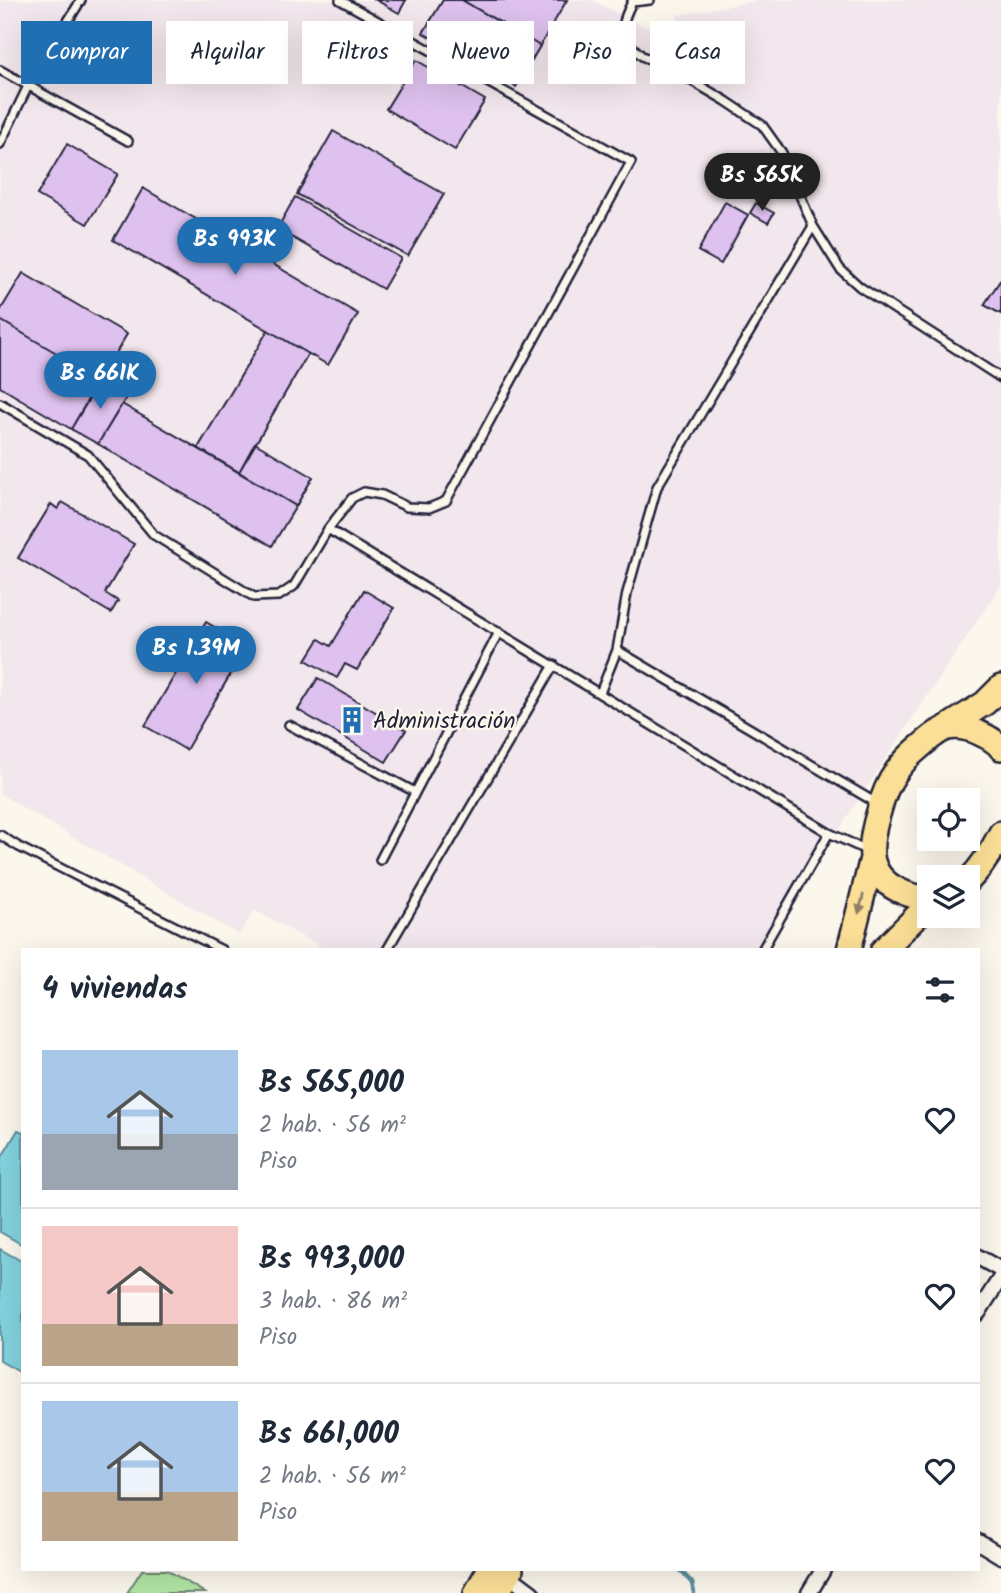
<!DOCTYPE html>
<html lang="es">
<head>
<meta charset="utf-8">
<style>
	body { margin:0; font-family:Kalam,sans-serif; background:#f2f2f3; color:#1f2937; height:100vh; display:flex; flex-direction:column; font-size:26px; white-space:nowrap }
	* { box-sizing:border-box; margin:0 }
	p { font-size:23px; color:#747a83 }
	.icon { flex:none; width:38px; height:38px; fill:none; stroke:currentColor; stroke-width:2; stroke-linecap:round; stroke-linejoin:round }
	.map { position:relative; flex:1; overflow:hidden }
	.sheet { position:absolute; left:21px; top:948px; width:959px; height:623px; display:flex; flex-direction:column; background:#fff; border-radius:0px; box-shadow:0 7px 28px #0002 }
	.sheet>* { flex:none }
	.guide { position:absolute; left:21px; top:21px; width:959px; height:63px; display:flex; gap:14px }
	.controls { position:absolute; left:917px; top:788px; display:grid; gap:14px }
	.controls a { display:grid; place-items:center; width:63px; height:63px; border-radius:0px; background:#fff; box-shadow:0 7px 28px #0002; font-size:35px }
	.price { position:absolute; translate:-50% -60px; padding:0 16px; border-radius:24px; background:#1f6fb2; color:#fff; font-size:23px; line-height:46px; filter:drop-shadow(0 2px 4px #0008) }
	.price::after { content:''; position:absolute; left:50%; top:42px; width:21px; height:16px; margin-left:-10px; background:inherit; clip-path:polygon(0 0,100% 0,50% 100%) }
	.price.active { background:#222; color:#fff }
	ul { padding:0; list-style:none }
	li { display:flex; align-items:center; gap:21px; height:175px; padding:0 21px }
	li+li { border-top:2px solid #e0e1e3 }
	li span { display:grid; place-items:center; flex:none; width:196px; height:140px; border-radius:0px; color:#555 }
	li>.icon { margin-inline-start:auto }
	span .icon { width:84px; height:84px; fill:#fffc; stroke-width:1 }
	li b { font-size:30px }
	h2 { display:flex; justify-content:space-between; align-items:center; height:84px; padding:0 21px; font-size:30px }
	.chip { padding:0 24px; border-radius:0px; background:#fff; box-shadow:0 7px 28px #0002; font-size:24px; line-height:63px }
	.chip.active { background:#1f6fb2; color:#fff }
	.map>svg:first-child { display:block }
	.built { fill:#f2e7ed }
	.green { fill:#b2e5a5; stroke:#6a8470; stroke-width:2 }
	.water { fill:#82d2de; stroke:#5c8c9d; stroke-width:2 }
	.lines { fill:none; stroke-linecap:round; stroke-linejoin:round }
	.stream { stroke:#5c8c9d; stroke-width:4.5 }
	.building { fill:#dec1ee; stroke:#22223b; stroke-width:2 }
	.service-casing { stroke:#22223b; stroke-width:12 }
	.minor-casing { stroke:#22223b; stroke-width:19 }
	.trunk-casing { stroke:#22223b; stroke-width:28 }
	.service { stroke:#fbf7ec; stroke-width:7 }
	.minor { stroke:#fbf7ec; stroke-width:14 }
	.trunk { stroke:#fbdf96; stroke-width:23 }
	.oneway { fill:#8e8068 }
	.labels { text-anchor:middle; stroke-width:5; stroke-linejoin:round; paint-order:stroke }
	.poi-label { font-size:23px; fill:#22223b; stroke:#fbf7ec; text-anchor:start }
</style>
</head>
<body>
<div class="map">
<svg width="1001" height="1593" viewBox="0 0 1001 1593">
	<rect width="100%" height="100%" fill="#fbf7ec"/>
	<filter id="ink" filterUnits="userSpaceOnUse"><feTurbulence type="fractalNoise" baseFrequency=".0143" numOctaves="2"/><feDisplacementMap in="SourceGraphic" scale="14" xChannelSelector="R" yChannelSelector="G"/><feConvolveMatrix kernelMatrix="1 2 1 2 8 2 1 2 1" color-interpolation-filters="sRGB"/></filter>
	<g filter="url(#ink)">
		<!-- built -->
		<path class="built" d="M0,0H591L682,45L677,15L761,0H1001V585L759,950H327L254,910L239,935L0,794Z"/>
		<!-- green -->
		<path class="green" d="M142,1570H167L205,1593H127Z"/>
		<!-- water -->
		<path class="water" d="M18,1130L23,1132V1245L0,1232V1160Z
			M0,1249L23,1262V1374L0,1361Z"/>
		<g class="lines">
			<!-- stream -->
			<path class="stream" d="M680,1570L692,1583L694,1593"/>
		</g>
		<!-- building -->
		<path class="building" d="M376,0H406L399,13Z
			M443,0H462L540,46L516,87L423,33Z
			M462,0H567L540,46Z
			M416,60L485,100L455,150L386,109Z
			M333,131L444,194L408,256L297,194Z
			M67,144L118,174L87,224L37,195Z
			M143,188L358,314L328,365L113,240Z
			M295,197L401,258L383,289L277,229Z
			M725,202L748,215L721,264L698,251Z
			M756,203L774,213L768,223L750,213Z
			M23,273L127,334L101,379L0,320V311Z
			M1001,279V314L984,305Z
			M0,320L101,379L71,429L0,387Z
			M268,330L308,354L239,472L198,448Z
			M101,377L129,393L98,444L71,429Z
			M122,404L296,506L272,546L98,444Z
			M255,443L313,477L296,506L239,472Z
			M62,502L134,544L105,593L118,601L111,613L18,558L51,504L58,509Z
			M364,590L394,608L357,670L345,664L337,678L306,660L319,639L331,646Z
			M206,622L247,646L186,750L145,726Z
			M318,678L406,730L386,762L298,710Z"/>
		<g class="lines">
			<defs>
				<path id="service" d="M633,0C626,14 622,22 623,38L642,56L675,71L726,101L762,125L782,153L813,226L840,269L860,287L1001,378
					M632,2L650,0
					M0,70L128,141
					M0,144L28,86L81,0
					M0,403L88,455L154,535L254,597L279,596L294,586L328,529L352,498L364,492L382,495L407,507L429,508L446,501L631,162L340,0
					M328,529L829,833L868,851
					M617,650L878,804
					M600,693L617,650L627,593L657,487L813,226
					M289,725L415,792
					M0,835L19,847L222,950
					M380,860L499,632
					M387,950L554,665
					M762,950L829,833"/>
				<path id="minor" d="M978,1257L1001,1270
					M978,1313L1001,1277
					M978,1542L1001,1556
					M508,1575L532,1593
					M809,1593L823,1570"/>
				<path id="trunk" d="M946,728L985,703L1001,687
					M968,881C982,867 992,851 1001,833
					M929,898C919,898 908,895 898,890C864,873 869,843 879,811C882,799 888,783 896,772C903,762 912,753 922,745C929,739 939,730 948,728C959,726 970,729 979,733C988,737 996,741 1001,748
					M849,950L872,858
					M883,950L919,914L929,906
					M476,1593L489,1570
					M497,1593L511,1570"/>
			</defs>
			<!-- service casing -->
			<use href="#service" class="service-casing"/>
			<!-- minor casing -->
			<use href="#minor" class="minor-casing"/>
			<!-- trunk casing -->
			<use href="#trunk" class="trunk-casing"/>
			<!-- service -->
			<use href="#service" class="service"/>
			<!-- minor -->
			<use href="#minor" class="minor"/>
			<!-- trunk -->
			<use href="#trunk" class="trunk"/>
		</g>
		<!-- one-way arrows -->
		<defs><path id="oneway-solid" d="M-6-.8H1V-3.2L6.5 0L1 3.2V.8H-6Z" transform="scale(1.75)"/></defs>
		<use class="oneway" href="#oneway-solid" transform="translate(861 904) rotate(104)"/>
	</g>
	<!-- icons -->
	<defs>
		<symbol id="building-bare" viewBox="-9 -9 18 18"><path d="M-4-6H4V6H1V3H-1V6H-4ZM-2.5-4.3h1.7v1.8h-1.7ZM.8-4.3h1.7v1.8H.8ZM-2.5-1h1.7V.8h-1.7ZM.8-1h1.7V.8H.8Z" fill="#1f6fb2" stroke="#fbf7ec" stroke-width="2.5" paint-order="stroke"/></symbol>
	</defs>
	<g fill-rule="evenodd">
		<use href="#building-bare" x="333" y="701" width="38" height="38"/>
	</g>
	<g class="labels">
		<!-- poi labels -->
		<g class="poi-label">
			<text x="373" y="728">Administración</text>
		</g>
	</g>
</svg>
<div class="controls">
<a><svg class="icon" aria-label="locate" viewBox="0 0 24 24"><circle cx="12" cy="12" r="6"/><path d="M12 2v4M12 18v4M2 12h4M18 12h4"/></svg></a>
<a><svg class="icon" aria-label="layers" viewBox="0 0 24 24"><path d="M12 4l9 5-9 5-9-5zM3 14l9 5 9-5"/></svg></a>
</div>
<b class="price active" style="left:762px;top:213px">Bs 565K</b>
<b class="price" style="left:235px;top:277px">Bs 993K</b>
<b class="price" style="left:100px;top:411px">Bs 661K</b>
<b class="price" style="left:196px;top:686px">Bs 1.39M</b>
<div class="guide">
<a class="chip active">Comprar</a>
<a class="chip">Alquilar</a>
<a class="chip">Filtros</a>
<a class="chip">Nuevo</a>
<a class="chip">Piso</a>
<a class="chip">Casa</a>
</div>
<section class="sheet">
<h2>4 viviendas<svg class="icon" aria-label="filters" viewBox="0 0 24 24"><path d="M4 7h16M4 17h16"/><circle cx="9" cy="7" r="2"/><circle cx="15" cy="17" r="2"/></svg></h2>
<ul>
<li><span style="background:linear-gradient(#a9c7e8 60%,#9aa5b1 0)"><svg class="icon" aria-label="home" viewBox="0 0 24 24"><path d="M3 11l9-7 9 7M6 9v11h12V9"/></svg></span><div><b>Bs 565,000</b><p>2 hab. · 56 m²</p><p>Piso</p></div><svg class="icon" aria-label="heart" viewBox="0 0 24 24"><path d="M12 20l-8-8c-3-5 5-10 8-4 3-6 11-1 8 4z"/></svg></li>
<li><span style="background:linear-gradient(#f6c9c9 70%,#b9a48a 0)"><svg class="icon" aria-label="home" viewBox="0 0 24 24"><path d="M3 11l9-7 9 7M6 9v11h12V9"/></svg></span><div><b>Bs 993,000</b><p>3 hab. · 86 m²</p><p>Piso</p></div><svg class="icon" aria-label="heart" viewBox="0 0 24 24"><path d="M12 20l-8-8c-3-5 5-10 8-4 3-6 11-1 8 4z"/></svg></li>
<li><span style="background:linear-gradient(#a9c7e8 65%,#b9a48a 0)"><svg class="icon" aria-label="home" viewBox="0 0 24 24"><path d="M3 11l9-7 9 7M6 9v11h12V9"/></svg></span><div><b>Bs 661,000</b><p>2 hab. · 56 m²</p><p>Piso</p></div><svg class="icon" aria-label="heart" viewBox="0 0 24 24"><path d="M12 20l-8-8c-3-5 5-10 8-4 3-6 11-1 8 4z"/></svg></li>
</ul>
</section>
</div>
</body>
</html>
